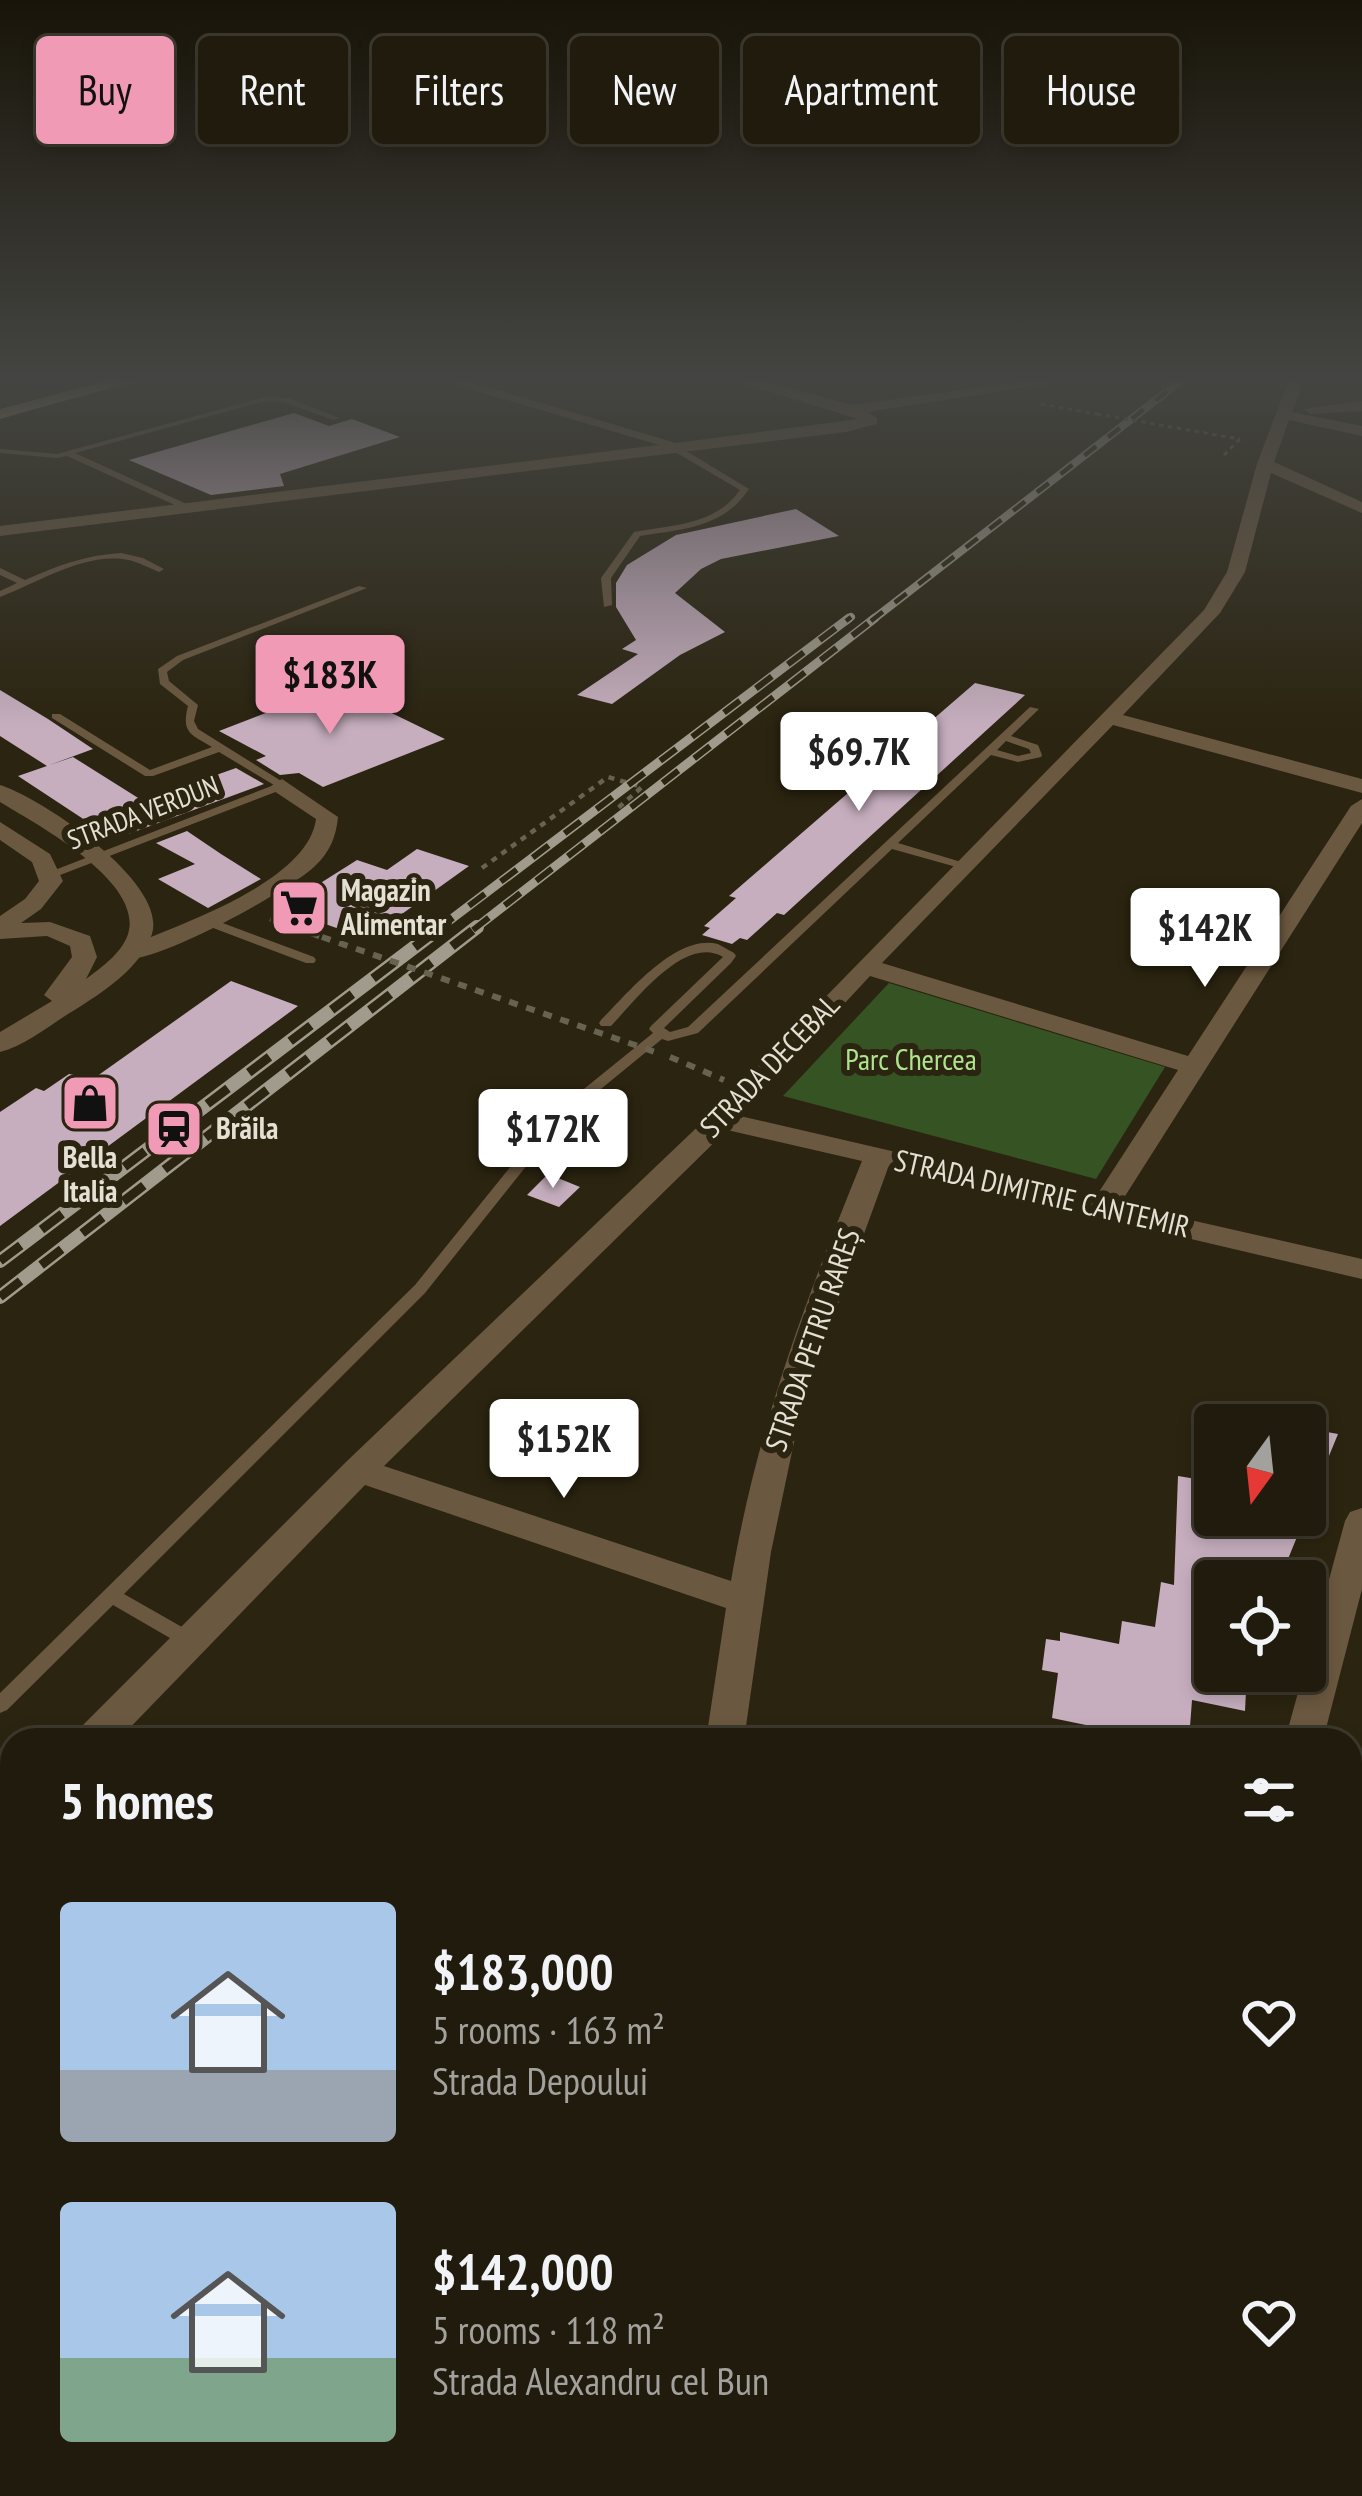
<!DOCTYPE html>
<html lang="en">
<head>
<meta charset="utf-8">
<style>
	body { margin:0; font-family:"PT Sans Narrow",sans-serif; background:#2d281a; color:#f1f3f6; height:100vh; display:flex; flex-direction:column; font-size:45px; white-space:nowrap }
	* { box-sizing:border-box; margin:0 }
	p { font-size:39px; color:#a2a19d }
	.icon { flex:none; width:66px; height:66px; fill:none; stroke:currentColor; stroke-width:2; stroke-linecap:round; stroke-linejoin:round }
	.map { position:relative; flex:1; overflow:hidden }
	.drawer { position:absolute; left:0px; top:1728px; width:1362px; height:768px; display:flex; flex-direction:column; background:#201b0c; border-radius:36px 36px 0 0; box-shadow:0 6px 18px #0003,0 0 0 3px #3d392d }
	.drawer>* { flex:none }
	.top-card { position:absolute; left:36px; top:36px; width:1290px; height:108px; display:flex; gap:24px }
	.needle { width:78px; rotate:195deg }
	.fabs { position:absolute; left:1194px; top:1404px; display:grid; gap:24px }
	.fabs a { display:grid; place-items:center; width:132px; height:132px; border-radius:12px; background:#201b0c; box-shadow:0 6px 18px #0003,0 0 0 3px #3d392d; font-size:60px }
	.price { position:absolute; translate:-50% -102px; padding:0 27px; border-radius:12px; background:#fff; color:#222; font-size:39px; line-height:78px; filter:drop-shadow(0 3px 6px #0008) }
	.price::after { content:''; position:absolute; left:50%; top:72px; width:36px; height:27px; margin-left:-18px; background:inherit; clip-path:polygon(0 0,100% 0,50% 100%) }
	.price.current { background:#f09ab5; color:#111 }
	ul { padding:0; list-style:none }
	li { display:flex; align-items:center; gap:36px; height:300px; padding:0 60px }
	li span { display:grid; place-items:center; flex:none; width:336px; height:240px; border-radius:12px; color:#555 }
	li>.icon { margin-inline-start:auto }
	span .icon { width:144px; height:144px; fill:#fffc; stroke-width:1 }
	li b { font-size:51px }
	h2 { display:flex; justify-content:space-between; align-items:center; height:144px; padding:0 60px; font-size:51px }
	.tag { padding:0 42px; border-radius:12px; background:#201b0c; box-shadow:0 6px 18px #0003,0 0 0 3px #3d392d; font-size:42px; line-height:108px }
	.tag.current { background:#f09ab5; color:#111 }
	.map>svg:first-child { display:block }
	.green { fill:#365324 }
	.building { fill:#c6aebe }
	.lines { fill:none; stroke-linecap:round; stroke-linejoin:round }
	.path-far2 { stroke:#686251; stroke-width:3; stroke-dasharray:4.5 4.5; stroke-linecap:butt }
	.path-far1 { stroke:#686251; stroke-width:4.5; stroke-dasharray:6 6; stroke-linecap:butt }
	.path { stroke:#686251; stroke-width:6; stroke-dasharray:9 9; stroke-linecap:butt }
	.service { fill:#6b5840; fill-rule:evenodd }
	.minor { fill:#6b5840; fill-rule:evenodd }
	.tertiary { fill:#6b5840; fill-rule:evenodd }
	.primary { fill:#b18b56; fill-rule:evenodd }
	.tram { stroke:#a09b8c; stroke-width:3 }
	.rail-far2-casing { stroke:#a09b8c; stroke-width:8 }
	.rail-far1-casing { stroke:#a09b8c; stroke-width:9 }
	.rail-casing { stroke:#a09b8c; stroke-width:14 }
	.rail-far2 { stroke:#2b2410; stroke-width:4.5; stroke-dasharray:15; stroke-linecap:butt }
	.rail-far1 { stroke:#2b2410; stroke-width:6; stroke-dasharray:20; stroke-linecap:butt }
	.rail { stroke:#2b2410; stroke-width:9; stroke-dasharray:26; stroke-linecap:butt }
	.path-bridge-far1 { stroke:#686251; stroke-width:3; stroke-dasharray:4.5 4.5; stroke-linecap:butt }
	.path-bridge { stroke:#686251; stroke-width:6; stroke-dasharray:9 9; stroke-linecap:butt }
	.labels { text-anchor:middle; stroke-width:12; stroke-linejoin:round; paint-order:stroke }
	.far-street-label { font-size:27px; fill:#e4e0d4; stroke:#2b2410 }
	.poi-label { font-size:30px; font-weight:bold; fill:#e4e0d4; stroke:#2b2410; text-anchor:start }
	.park-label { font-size:30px; fill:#aee48d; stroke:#2b2410 }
	.street-label { font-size:30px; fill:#e4e0d4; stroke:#2b2410 }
</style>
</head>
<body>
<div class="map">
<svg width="1362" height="2496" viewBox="0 0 1362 2496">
	<rect width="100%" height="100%" fill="#2b2410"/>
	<!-- green -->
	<path class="green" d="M889,983L1165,1067L1096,1179L783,1096Z"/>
	<!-- building -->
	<path class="building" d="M294,413L329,426L352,419L400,437L280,474L284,486L211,495L129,460Z
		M796,509L839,536L721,559L701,569L675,593L725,632L680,655L612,704L577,695L638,654L622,649L636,640L616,607V583L627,565L676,535Z
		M975,683L1025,695L784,915L777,913L747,940L740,938L732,944L702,935L710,928L704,926L736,898L729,896Z
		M336,686L445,739L323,787L299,773L280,775L256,760L266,756L219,731Z
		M0,690L48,719L93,749L47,766L0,736Z
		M73,757L143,801L236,768L264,784L123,836L112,829L97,828L18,776Z
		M187,831L221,854L261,879L208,908L158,879L195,864L156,843Z
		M417,849L469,866L367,939L317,921L310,926L273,913L357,860L387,870Z
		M231,981L298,1006L0,1226V1112L36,1088L44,1091L69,1074L93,1079Z
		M548,1174L580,1187L559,1207L527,1195Z
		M1305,1428L1338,1434L1306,1512H1305Z
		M1178,1476L1215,1482V1515H1306L1279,1581H1215V1671H1247L1245,1711L1192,1700L1189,1740H1108L1110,1730L1052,1718L1058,1673L1042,1670L1046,1639L1060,1641V1632L1119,1644L1122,1621L1155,1627L1161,1582L1174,1585Z"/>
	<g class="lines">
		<!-- path-far2 -->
		<path class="path-far2" d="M1041,404L1097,414
			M1224,455L1240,439"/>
		<!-- path-far1 -->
		<path class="path-far1" d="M482,868L608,777L642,787L618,808
			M270,919L302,930"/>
		<!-- path -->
		<path class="path" d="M294,927L322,937
			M670,1057L724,1080"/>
		<!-- service -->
		<path class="service" d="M265,397L288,398L340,418L333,420L284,402L265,401L75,453L191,506L192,508L188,511L67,456L57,458L0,453V449L57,454Z
			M672,446H678L749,489C723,528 683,529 640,536L611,578L612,605L604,607L601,578L634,532C672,525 716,525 740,490L672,450Z
			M121,553L143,558L164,569L159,572C147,567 135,560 122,559C79,555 38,583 0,597V591L17,583L0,575V568L25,580C56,566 86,555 121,553Z
			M359,586L367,588L183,660L167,672L169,681L198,705L194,721L198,729L286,784V788L55,877H47V873L274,785L219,752L153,776H145L52,718V714H60L150,770L212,747C191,734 181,733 188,706L160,684L158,669L177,656Z
			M1030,707L1039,709L1011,736L1038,745L1042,755L1041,757L1018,762L991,755L898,843L968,864V868H960L892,849L698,1033L668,1041L662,1039L563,1120L425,1293L124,1594L196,1635L198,1640L196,1645L189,1647L182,1645L113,1605L7,1710L0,1713V1693L415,1285L553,1114L653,1033L649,1029L651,1026L723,957C685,934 635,1001 611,1026H601L599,1023L601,1020C627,994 676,933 718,944C720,945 732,952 734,953L736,956L731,963L664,1028L670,1032L688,1027ZM1006,741L1029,749L1031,753L1018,756L997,750Z
			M204,916L314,957L316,960L314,963H306L200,923L198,920Z"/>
		<!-- minor -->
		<path class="minor" d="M436,379H461L676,443L858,419L728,379H754L853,405L1038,379H1079L868,412L877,418V424L846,432L0,536V526L659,445Z
			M1289,379H1304L1292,412L1362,426V436L1289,420L1274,462L1362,502V513L1271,473L1245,572L1220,613L1123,715L1362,779V793L1113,725L882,963L1188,1056L1351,806L1362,799V823L1120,1204L1362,1259V1279L888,1168L802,1404L771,1552L744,1740H706L726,1608L365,1485L118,1740H74L79,1729L347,1461L711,1114L1204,610L1227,572L1257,464ZM870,976L1178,1070L1095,1198L740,1116ZM727,1130L862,1161C804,1304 757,1428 731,1581L384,1466Z
			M1362,401V411L1311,414L1303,409Z
			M282,779L338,817C336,837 330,852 315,866C289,891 153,966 121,959L118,954L121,949C175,926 308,883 316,819L274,791L271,786Z
			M1362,1508V1589L1323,1740H1285L1345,1521L1350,1512Z
			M12,1803V1844L0,1848V1807Z
			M0,1897L12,1902V1941L0,1936Z
			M472,2484H526L521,2496H467Z
			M1082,2484H1194L1199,2496H1079Z"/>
		<!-- tertiary -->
		<path class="tertiary" d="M0,785C42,798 168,883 152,934C140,969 103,992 73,1011C51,1024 25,1046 0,1052V1032L52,1001L44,995L72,957L70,946L47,936L0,939V916L25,899L39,881L32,862L0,840V822L50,854L63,881L41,909L21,923L50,922L90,936L97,957L86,979C102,967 125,951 129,930C139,879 36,824 0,802Z"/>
		<!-- primary -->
		<path class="primary" d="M115,379H141L0,419V409Z"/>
		<!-- tram -->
		<path class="tram" d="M0,416L140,379"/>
		<defs>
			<path id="rail-far2" d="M846,621L851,617
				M871,621L1183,379"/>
			<path id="rail-far1" d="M437,930L849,618
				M473,930L875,618"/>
			<path id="rail" d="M0,1261L441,927
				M0,1297L477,927"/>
		</defs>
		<!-- rail-far2 casing -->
		<use href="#rail-far2" class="rail-far2-casing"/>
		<!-- rail-far1 casing -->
		<use href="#rail-far1" class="rail-far1-casing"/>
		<!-- rail casing -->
		<use href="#rail" class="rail-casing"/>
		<!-- rail-far2 -->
		<use href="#rail-far2" class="rail-far2"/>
		<!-- rail-far1 -->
		<use href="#rail-far1" class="rail-far1"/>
		<!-- rail -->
		<use href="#rail" class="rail"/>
		<!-- path-bridge-far1 -->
		<path class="path-bridge-far1" d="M1097,414L1240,439"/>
		<!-- path-bridge -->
		<path class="path-bridge" d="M322,937L655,1052"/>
	</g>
	<!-- sky -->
	<linearGradient id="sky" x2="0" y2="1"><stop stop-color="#181409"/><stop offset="0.52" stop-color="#444542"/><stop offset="1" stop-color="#444542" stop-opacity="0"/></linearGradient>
	<rect width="1362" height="729" fill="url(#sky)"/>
	<!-- icons -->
	<defs>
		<symbol id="supermarket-square" viewBox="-11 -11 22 22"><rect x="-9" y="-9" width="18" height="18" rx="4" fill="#f09ab5" stroke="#2b2410"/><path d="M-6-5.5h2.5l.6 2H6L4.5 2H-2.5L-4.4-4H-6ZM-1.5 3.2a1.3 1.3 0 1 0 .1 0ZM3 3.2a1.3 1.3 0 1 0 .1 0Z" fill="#111"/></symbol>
		<symbol id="shop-square" viewBox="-11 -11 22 22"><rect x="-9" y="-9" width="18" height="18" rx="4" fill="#f09ab5" stroke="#2b2410"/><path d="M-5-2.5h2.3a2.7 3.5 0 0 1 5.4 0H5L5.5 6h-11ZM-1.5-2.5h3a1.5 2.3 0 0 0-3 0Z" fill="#111"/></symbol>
		<symbol id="station-square" viewBox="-11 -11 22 22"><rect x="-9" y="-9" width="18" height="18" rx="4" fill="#f09ab5" stroke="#2b2410"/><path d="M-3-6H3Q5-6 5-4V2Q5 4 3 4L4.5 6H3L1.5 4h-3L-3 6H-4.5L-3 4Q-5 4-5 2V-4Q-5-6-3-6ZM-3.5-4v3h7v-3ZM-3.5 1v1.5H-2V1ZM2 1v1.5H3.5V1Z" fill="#111"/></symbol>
	</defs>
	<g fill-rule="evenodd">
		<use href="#supermarket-square" x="266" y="875" width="66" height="66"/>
		<use href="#shop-square" x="57" y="1070" width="66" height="66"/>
		<use href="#station-square" x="141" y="1096" width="66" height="66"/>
	</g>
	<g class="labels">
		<!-- far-street labels -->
		<g class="far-street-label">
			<text transform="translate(143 813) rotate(-21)" y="9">STRADA VERDUN</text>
		</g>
		<!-- poi labels -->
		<g class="poi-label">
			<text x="341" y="901">Magazin<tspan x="341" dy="34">Alimentar</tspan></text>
			<text x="216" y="1139">Brăila</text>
			<text x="90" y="1168" text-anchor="middle">Bella<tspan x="90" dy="34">Italia</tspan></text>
		</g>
		<!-- park labels -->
		<g class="park-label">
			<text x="911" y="1070">Parc Chercea</text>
		</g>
		<!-- street labels -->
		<g class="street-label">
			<text transform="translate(770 1066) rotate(-46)" y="10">STRADA DECEBAL</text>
			<text transform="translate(1042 1194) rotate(13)" y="10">STRADA DIMITRIE CANTEMIR</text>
			<text transform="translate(813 1340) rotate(-71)" y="10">STRADA PETRU RAREȘ</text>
		</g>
	</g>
</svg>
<div class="fabs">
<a><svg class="needle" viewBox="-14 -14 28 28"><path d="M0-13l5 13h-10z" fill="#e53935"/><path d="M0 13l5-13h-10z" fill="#a2a19d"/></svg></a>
<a><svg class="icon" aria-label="locate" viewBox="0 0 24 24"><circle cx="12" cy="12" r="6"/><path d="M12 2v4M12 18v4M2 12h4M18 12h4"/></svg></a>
</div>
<b class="price current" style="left:330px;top:737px">$183K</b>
<b class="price" style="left:859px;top:814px">$69.7K</b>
<b class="price" style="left:1205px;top:990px">$142K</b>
<b class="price" style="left:553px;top:1191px">$172K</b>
<b class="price" style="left:564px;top:1501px">$152K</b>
<div class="top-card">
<a class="tag current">Buy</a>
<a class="tag">Rent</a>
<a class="tag">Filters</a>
<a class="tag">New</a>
<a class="tag">Apartment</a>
<a class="tag">House</a>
</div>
<section class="drawer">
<h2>5 homes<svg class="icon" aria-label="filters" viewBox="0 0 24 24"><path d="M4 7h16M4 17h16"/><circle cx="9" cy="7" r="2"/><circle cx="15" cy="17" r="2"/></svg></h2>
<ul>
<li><span style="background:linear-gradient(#a9c7e8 70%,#9aa5b1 0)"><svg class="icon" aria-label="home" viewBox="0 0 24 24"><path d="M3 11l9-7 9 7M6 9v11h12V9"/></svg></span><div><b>$183,000</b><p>5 rooms · 163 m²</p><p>Strada Depoului</p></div><svg class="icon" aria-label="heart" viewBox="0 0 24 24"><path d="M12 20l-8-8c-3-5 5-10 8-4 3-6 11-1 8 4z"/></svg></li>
<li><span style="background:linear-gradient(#a9c7e8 65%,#7fa58c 0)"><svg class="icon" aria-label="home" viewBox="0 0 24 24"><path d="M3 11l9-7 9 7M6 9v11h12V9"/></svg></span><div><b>$142,000</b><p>5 rooms · 118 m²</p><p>Strada Alexandru cel Bun</p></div><svg class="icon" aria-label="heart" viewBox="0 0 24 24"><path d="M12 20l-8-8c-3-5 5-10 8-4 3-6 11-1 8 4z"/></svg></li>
</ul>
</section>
</div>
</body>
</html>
